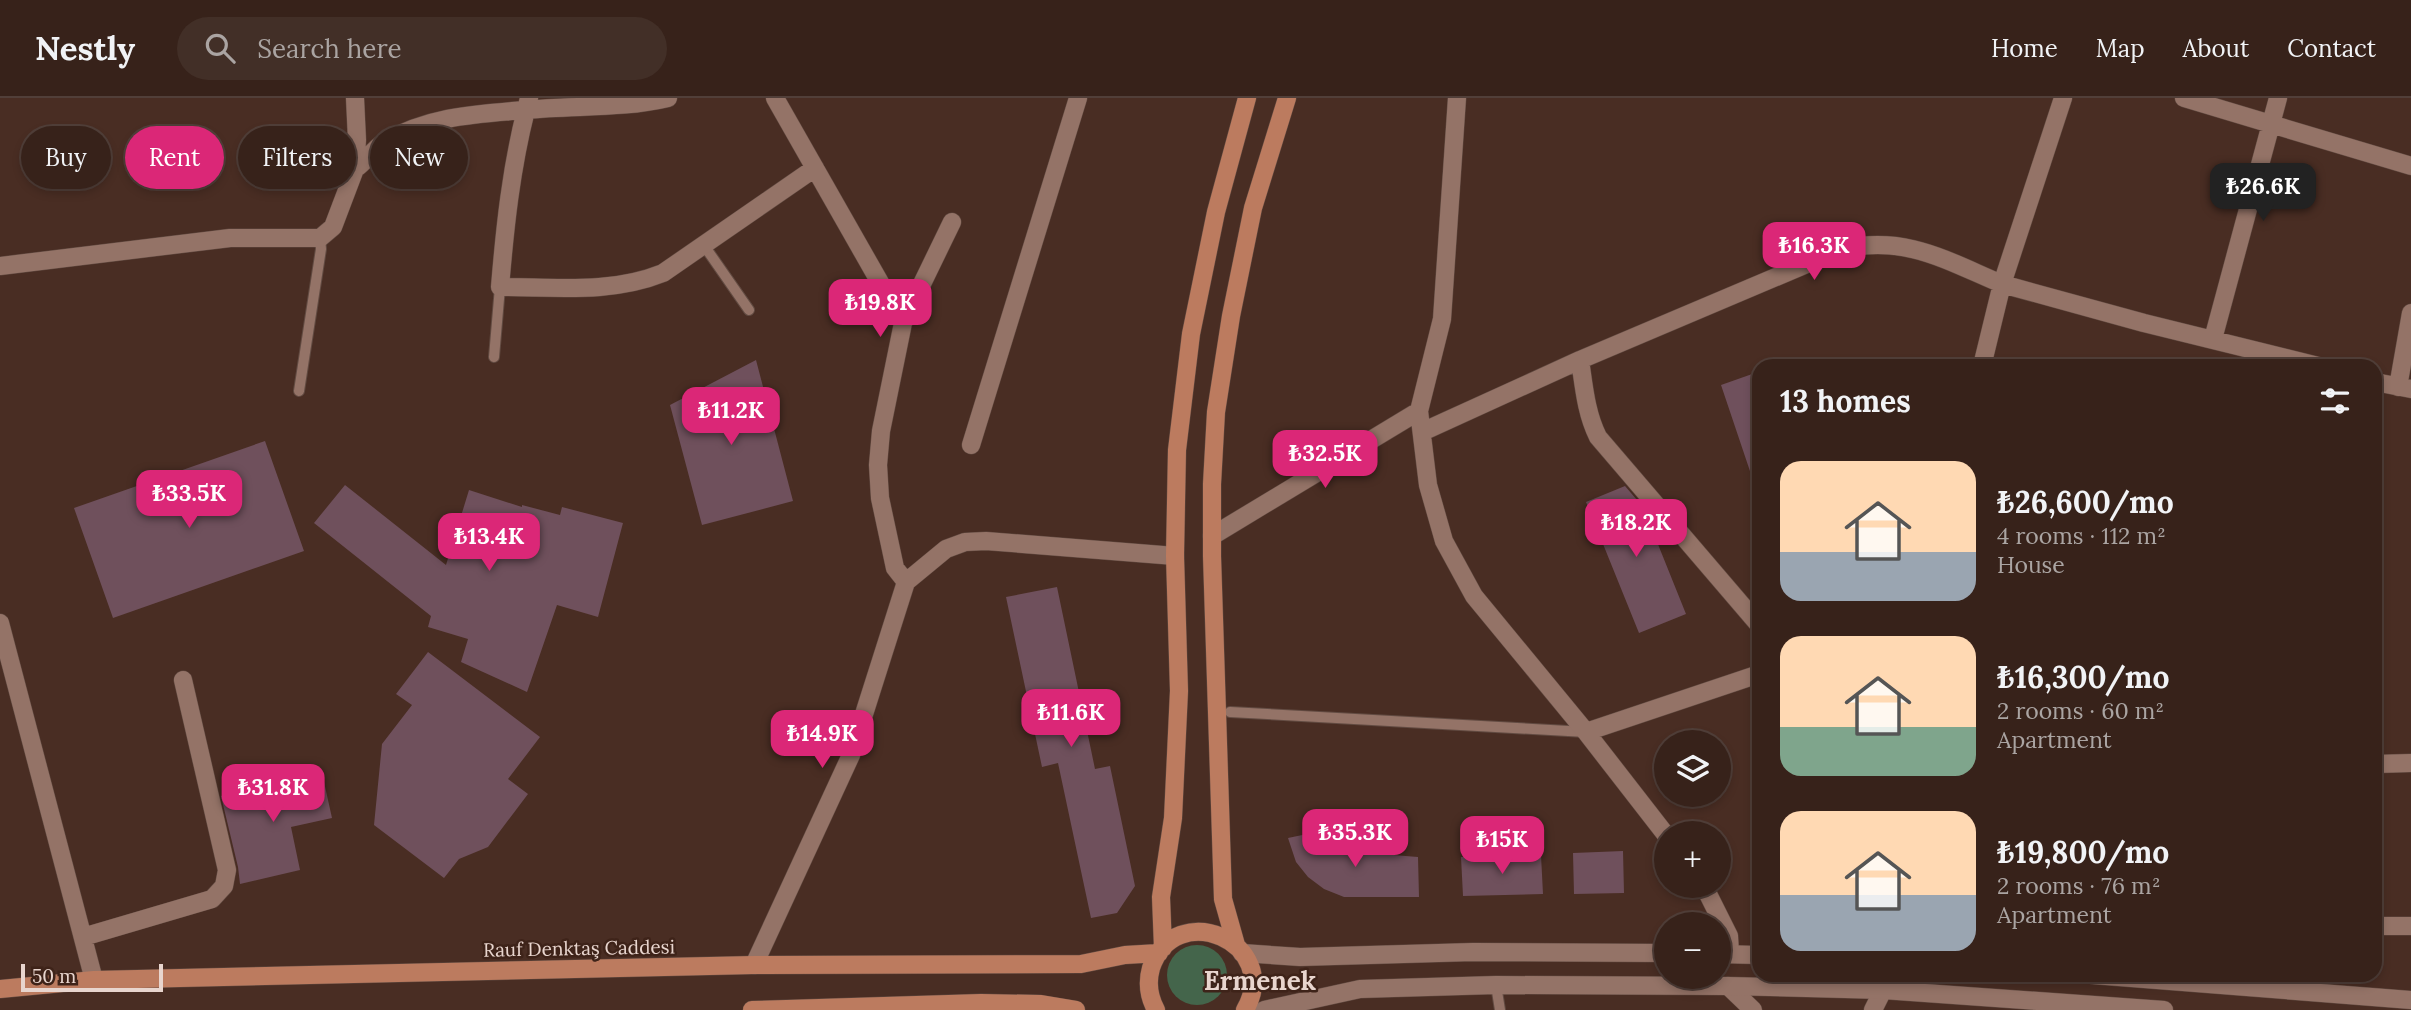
<!DOCTYPE html>
<html lang="en">
<head>
<meta charset="utf-8">
<style>
	body { margin:0; font-family:Lora,serif; background:#422f27; color:#f1f3f6; height:100vh; display:flex; flex-direction:column; font-size:26px; white-space:nowrap }
	* { box-sizing:border-box; margin:0 }
	p { font-size:23px; color:#aaa4a2 }
	.icon { flex:none; width:38px; height:38px; fill:none; stroke:currentColor; stroke-width:2; stroke-linecap:round; stroke-linejoin:round }
	.map { position:relative; flex:1; overflow:hidden }
	.drawer { position:absolute; left:1752px; top:261px; width:630px; height:623px; display:flex; flex-direction:column; background:#37221a; border-radius:21px; box-shadow:0 4px 10px #0003,0 0 0 2px #513f39 }
	.drawer>* { flex:none }
	.hud { position:absolute; left:21px; top:28px; width:665px; height:63px; display:flex; gap:14px }
	.controls { position:absolute; left:1654px; top:632px; display:grid; gap:14px }
	.controls a { display:grid; place-items:center; width:77px; height:77px; border-radius:50%; background:#37221a; box-shadow:0 4px 10px #0003,0 0 0 2px #513f39; font-size:35px }
	.scale { position:absolute; left:21px; bottom:18px; width:142px; box-sizing:border-box; padding-left:7px; border:4px solid #e8d5ce; border-top:0; font-size:19px; line-height:24px; white-space:nowrap; color:#e8d5ce; -webkit-text-stroke:5px #3e2319; paint-order:stroke }
	.price { position:absolute; translate:-50% -60px; padding:0 16px; border-radius:14px; background:#db2777; color:#fff; font-size:23px; line-height:46px; filter:drop-shadow(0 2px 4px #0008) }
	.price::after { content:''; position:absolute; left:50%; top:42px; width:21px; height:16px; margin-left:-10px; background:inherit; clip-path:polygon(0 0,100% 0,50% 100%) }
	.price.current { background:#222; color:#fff }
	ul { padding:0; list-style:none }
	li { display:flex; align-items:center; gap:21px; height:175px; padding:0 28px }
	li span { display:grid; place-items:center; flex:none; width:196px; height:140px; border-radius:21px; color:#555 }
	li>.icon { margin-inline-start:auto }
	span .icon { width:84px; height:84px; fill:#fffc; stroke-width:1 }
	li b { font-size:30px }
	h2 { display:flex; justify-content:space-between; align-items:center; height:84px; padding:0 28px; font-size:30px }
	.pill { padding:0 24px; border-radius:32px; background:#37221a; box-shadow:0 4px 10px #0003,0 0 0 2px #513f39; font-size:24px; line-height:63px }
	.pill.current { background:#db2777; color:#fff }
	header { display:flex; align-items:center; gap:42px; box-sizing:border-box; height:98px; padding:0 35px; background:#37221a; border-bottom:2px solid #513f39 }
	header strong { font-size:33px }
	nav { display:flex; gap:38px; margin-inline-start:auto; font-size:24px }
	.search { width:490px; height:63px; background:#422f27; display:flex; align-items:center; gap:18px; box-sizing:border-box; padding:0 24px; border-radius:38px; color:#aaa4a2; font-size:26px }
	.map>svg:first-child { display:block }
	.green { fill:#44654b }
	.building { fill:#6f505c }
	.lines { fill:none; stroke-linecap:round; stroke-linejoin:round }
	.service-casing { stroke:#624b42; stroke-width:12 }
	.minor-casing { stroke:#624b42; stroke-width:19 }
	.tertiary-casing { stroke:#624b42; stroke-width:19 }
	.primary-casing { stroke:#624b42; stroke-width:19 }
	.service { stroke:#947367; stroke-width:10 }
	.minor { stroke:#947367; stroke-width:18 }
	.tertiary { stroke:#947367; stroke-width:18 }
	.primary { stroke:#bc7b5f; stroke-width:18 }
	.labels { text-anchor:middle; stroke-width:5; stroke-linejoin:round; paint-order:stroke }
	.street-label { font-size:19px; fill:#e8d5ce; stroke:#3e2319 }
	.district-label { font-size:26px; font-weight:bold; fill:#e8d5ce; stroke:#3e2319 }
</style>
</head>
<body>
<header>
<strong>Nestly</strong>
<div class="search"><svg class="icon" aria-label="search" viewBox="0 0 24 24"><circle cx="10" cy="10" r="6"/><path d="M15 15l6 6"/></svg>Search here</div>
<nav><a>Home</a><a>Map</a><a>About</a><a>Contact</a></nav>
</header>
<div class="map">
<svg width="2411" height="912" viewBox="0 0 2411 912">
	<rect width="100%" height="100%" fill="#492d23"/>
	<!-- green -->
	<path class="green" d="M1167 877a30 30 0 1 1 60 0a30 30 0 1 1-60 0Z"/>
	<!-- building -->
	<path class="building" d="M756,262L793,403L702,427L670,307Z
		M1755,275L1759,288V391H1756L1721,287Z
		M265,343L304,453L113,520L74,410Z
		M345,387L446,467L469,392L522,409V407L560,417L562,409L623,425L598,519L557,507L527,594L461,564L468,541L428,529L431,518L314,425Z
		M1625,388L1643,409L1686,516L1639,535L1586,404Z
		M1057,489L1095,671L1110,668L1135,788L1117,815L1091,820L1058,665L1042,669L1006,499Z
		M428,554L540,639L508,681L528,696L488,749L459,761L444,780L374,727L382,646L412,607L396,596Z
		M322,675L332,720L291,729L300,772L240,786L238,769L221,698Z
		M1326,732L1332,744L1344,753L1418,759L1419,799H1344L1324,791L1308,779L1296,764L1288,740Z
		M1623,753L1624,795L1574,796L1573,755Z
		M1541,757L1543,796L1463,798L1461,759Z"/>
	<g class="lines">
		<defs>
			<path id="service" d="M703,146L749,212
				M494,259L500,189
				M299,293L321,151L320,140
				M1230,614L1586,634
				M1496,887L1500,912"/>
			<path id="minor" d="M529,0L526,12C574,7 622,11 668,0
				M775,0L903,225L881,333L878,367L880,400L895,470L906,484
				M1457,0L1442,221L1419,313L1428,387L1444,443L1474,498L1586,634L1666,737
				M2184,0L2411,68
				M355,71C366,64 372,52 383,45C428,18 476,16 526,12C511,71 505,129 500,189C556,189 611,196 663,175L815,70
				M0,168L230,140H320L333,129L355,71L357,42L355,0
				M903,225L952,124
				M2213,241L2278,0
				M1580,262C1584,289 1586,315 1598,339L1759,527
				M1982,268L2002,186L2144,225L2318,268
				M2375,284L2411,291
				M2398,289L2411,215
				M1422,334L1580,262L1842,151C1906,137 1945,162 2002,186L2063,0
				M971,347L1078,0
				M1212,438L1419,313
				M0,525L94,882
				M1586,634L1759,576
				M2375,666L2411,665
				M1704,788L1729,838L1730,856
				M2375,828H2411
				M83,839L212,801L224,788L227,772L183,582
				M754,867L851,657L906,484L946,451L965,444L986,443L1175,458
				M1728,888L1753,912
				M1873,912L1883,892"/>
			<path id="tertiary" d="M1242,855L1300,859L1473,854L1666,855
				M1718,856L1759,857
				M2093,877L2411,902
				M1264,912L1360,891L1496,887L1728,888L1883,892L2164,912"/>
			<path id="primary" d="M1236,847L1223,801L1212,458V386L1216,314L1231,218L1253,110L1287,0
				M1163,850L1161,799L1173,720L1179,593L1175,458L1177,352L1191,236L1216,114L1247,0
				M0,891L94,882L754,867L1081,866L1125,857L1159,855
				M752,912L981,905L1040,906L1076,912
				M1156,912C1149,899 1147,884 1151,870C1175,798 1283,845 1245,912"/>
		</defs>
		<!-- service casing -->
		<use href="#service" class="service-casing"/>
		<!-- minor casing -->
		<use href="#minor" class="minor-casing"/>
		<!-- tertiary casing -->
		<use href="#tertiary" class="tertiary-casing"/>
		<!-- primary casing -->
		<use href="#primary" class="primary-casing"/>
		<!-- service -->
		<use href="#service" class="service"/>
		<!-- minor -->
		<use href="#minor" class="minor"/>
		<!-- tertiary -->
		<use href="#tertiary" class="tertiary"/>
		<!-- primary -->
		<use href="#primary" class="primary"/>
	</g>
	<g class="labels">
		<!-- street labels -->
		<g class="street-label">
			<text transform="translate(579 850) rotate(-1)" y="7">Rauf Denktaş Caddesi</text>
		</g>
		<!-- district labels -->
		<g class="district-label">
			<text x="1260" y="892">Ermenek</text>
		</g>
	</g>
</svg>
<div class="controls">
<a><svg class="icon" aria-label="layers" viewBox="0 0 24 24"><path d="M12 4l9 5-9 5-9-5zM3 14l9 5 9-5"/></svg></a>
<a>+</a>
<a>−</a>
</div>
<div class="scale">50 m</div>
<b class="price current" style="left:2263px;top:125px">₺26.6K</b>
<b class="price" style="left:1814px;top:184px">₺16.3K</b>
<b class="price" style="left:880px;top:241px">₺19.8K</b>
<b class="price" style="left:731px;top:349px">₺11.2K</b>
<b class="price" style="left:1325px;top:392px">₺32.5K</b>
<b class="price" style="left:189px;top:432px">₺33.5K</b>
<b class="price" style="left:1636px;top:461px">₺18.2K</b>
<b class="price" style="left:489px;top:475px">₺13.4K</b>
<b class="price" style="left:1071px;top:651px">₺11.6K</b>
<b class="price" style="left:822px;top:672px">₺14.9K</b>
<b class="price" style="left:273px;top:726px">₺31.8K</b>
<b class="price" style="left:1355px;top:771px">₺35.3K</b>
<b class="price" style="left:1502px;top:778px">₺15K</b>
<div class="hud">
<a class="pill">Buy</a>
<a class="pill current">Rent</a>
<a class="pill">Filters</a>
<a class="pill">New</a>
</div>
<section class="drawer">
<h2>13 homes<svg class="icon" aria-label="filters" viewBox="0 0 24 24"><path d="M4 7h16M4 17h16"/><circle cx="9" cy="7" r="2"/><circle cx="15" cy="17" r="2"/></svg></h2>
<ul>
<li><span style="background:linear-gradient(#ffd9b3 65%,#9aa5b1 0)"><svg class="icon" aria-label="home" viewBox="0 0 24 24"><path d="M3 11l9-7 9 7M6 9v11h12V9"/></svg></span><div><b>₺26,600/mo</b><p>4 rooms · 112 m²</p><p>House</p></div></li>
<li><span style="background:linear-gradient(#ffd9b3 65%,#7fa58c 0)"><svg class="icon" aria-label="home" viewBox="0 0 24 24"><path d="M3 11l9-7 9 7M6 9v11h12V9"/></svg></span><div><b>₺16,300/mo</b><p>2 rooms · 60 m²</p><p>Apartment</p></div></li>
<li><span style="background:linear-gradient(#ffd9b3 60%,#9aa5b1 0)"><svg class="icon" aria-label="home" viewBox="0 0 24 24"><path d="M3 11l9-7 9 7M6 9v11h12V9"/></svg></span><div><b>₺19,800/mo</b><p>2 rooms · 76 m²</p><p>Apartment</p></div></li>
</ul>
</section>
</div>
</body>
</html>
